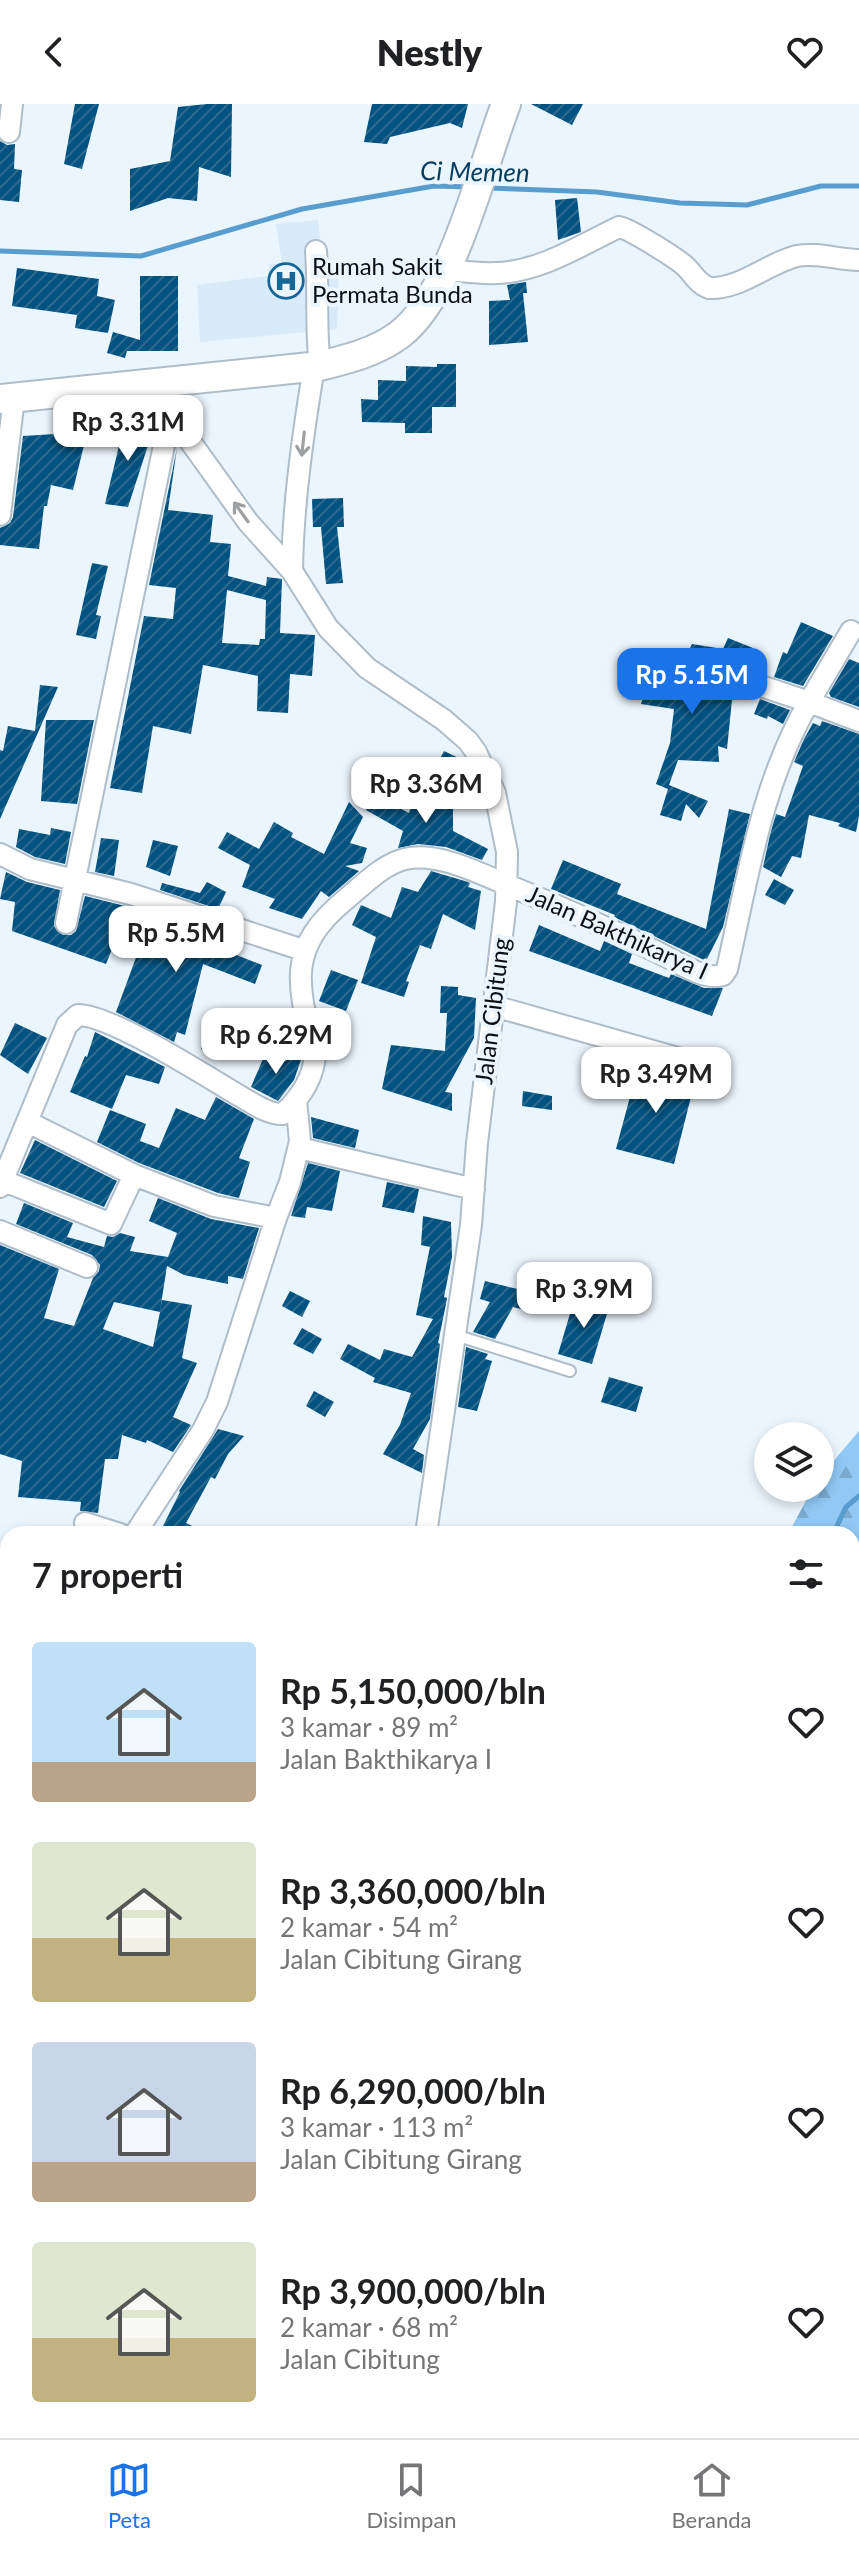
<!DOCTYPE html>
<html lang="id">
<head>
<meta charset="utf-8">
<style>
	body { margin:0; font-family:Lato,sans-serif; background:#f6f6f6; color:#202124; height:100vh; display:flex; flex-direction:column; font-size:30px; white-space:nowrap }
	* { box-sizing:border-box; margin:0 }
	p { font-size:26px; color:#757577 }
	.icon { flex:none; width:44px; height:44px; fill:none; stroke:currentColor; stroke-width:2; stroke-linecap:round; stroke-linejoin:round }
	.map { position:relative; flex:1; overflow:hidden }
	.panel { position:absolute; left:0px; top:1422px; width:860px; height:912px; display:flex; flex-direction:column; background:#fff; border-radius:24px 24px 0 0; box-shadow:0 4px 12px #0003 }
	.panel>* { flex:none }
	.tools { position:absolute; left:754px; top:1318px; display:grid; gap:16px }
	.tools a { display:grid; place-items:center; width:80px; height:80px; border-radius:50%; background:#fff; box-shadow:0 4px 12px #0003; font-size:40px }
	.price { position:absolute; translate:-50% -68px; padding:0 18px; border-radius:16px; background:#fff; color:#222; font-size:26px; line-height:52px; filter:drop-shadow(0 2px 4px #0008) }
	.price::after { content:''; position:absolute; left:50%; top:48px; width:24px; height:18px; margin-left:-12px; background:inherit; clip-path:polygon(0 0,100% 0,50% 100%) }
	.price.on { background:#1a73e8; color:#fff }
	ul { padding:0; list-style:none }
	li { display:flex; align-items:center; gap:24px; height:200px; padding:0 32px }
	li span { display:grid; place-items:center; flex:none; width:224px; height:160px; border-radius:8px; color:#555 }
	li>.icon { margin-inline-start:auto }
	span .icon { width:96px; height:96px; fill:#fffc; stroke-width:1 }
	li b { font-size:34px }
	h2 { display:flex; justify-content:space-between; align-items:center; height:96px; padding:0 32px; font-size:34px }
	header { display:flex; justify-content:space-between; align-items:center; height:104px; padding:0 32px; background:#fff; font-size:36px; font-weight:800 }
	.menu { display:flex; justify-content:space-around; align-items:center; height:112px; border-top:2px solid #e0e0e0; background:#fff; font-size:22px; color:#757577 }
	.menu a { display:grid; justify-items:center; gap:4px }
	.menu .on { color:#1a73e8 }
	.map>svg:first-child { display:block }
	.built { fill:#d9ebf8 }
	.forest { fill:url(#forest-firs) }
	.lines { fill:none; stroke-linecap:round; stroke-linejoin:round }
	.stream { stroke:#599cce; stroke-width:5 }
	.building { fill:url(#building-hatch); fill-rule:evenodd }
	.service-casing { stroke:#aebdc9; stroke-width:14 }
	.minor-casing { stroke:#aebdc9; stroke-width:24 }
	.secondary-casing { stroke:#aebdc9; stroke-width:32 }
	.service { stroke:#fff; stroke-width:10 }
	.minor { stroke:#fff; stroke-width:20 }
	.secondary { stroke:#fff; stroke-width:28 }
	.oneway { stroke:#9d9fa1 }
	.labels { text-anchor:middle; stroke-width:8; stroke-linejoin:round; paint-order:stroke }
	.poi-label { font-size:24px; fill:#0b1015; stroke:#ebf5fd; text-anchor:start }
	.street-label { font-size:24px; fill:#0b1015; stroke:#ebf5fd }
	.water-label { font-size:26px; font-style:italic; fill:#053d5e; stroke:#ebf5fd }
</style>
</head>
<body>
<header><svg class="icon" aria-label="back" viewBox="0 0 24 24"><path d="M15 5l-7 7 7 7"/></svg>Nestly<svg class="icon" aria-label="heart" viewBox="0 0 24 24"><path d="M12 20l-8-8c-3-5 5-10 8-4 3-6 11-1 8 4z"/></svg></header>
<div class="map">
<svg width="859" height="2334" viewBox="0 0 859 2334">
	<defs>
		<pattern id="forest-firs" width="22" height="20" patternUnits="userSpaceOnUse" patternTransform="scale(2)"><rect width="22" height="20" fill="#91c8f4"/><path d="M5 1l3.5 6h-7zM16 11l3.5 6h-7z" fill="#7cabd0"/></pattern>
		<pattern id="building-hatch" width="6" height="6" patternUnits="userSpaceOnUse" patternTransform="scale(2)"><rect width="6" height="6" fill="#005280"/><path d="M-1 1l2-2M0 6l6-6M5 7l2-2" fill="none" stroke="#2e6b8e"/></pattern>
	</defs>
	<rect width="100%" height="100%" fill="#ebf5fd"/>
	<!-- built -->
	<path class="built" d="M318,116L324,167H339L337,225L200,238L197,181L268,172L269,160L282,159L276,120Z"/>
	<!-- forest -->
	<path class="forest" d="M859,1327V1476L852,1487V1430H788L813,1384H820V1373Z
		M0,1550L8,1553V1652L0,1650Z"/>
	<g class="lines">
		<!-- stream -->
		<path class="stream" d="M488,84L597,88L680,99L747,101L821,82H859
			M0,147L141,152L302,105L434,82L470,83
			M833,1430L846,1403L859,1392
			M0,1594L8,1596"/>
	</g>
	<!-- building -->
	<path class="building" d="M75,0H99L82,65L64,60Z
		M207,0H232L231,73L199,63L197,97L168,94L130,107V65L170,57L178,3Z
		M372,0H468L462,24L450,19L390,33L387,40L364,38Z
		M531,0H583L572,21Z
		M0,37L7,41L15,40L14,65L22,66L19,98L0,96Z
		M577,94L581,128L558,136L555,96Z
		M17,164L99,175L97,192L115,196L108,229L75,224L77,211L12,202Z
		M140,172H178V247H127L125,254L107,249L113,228L140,236Z
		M526,178L527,189H523L528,238L489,241V197L510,196L507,181Z
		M437,260H456V303H432V329H405V319L362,318L361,295L378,296V276L406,277V262L437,263Z
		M125,317L154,323L128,403L105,400Z
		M71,329L86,333L73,386L51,381L47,402H44L39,445L0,441V424L10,419L13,413L23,332Z
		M177,344L168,406L213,411L210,438L231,440L228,472L266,482L267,473L282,475L280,529L315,531L312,572L290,570L288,609L257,607L258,572L203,561L191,630L153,622L142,689L110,684L144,512L173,515L176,484L149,481ZM227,486L266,496L265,535H260L259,541L222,539Z
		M343,394L344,423H337L343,479L326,480L321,423H313L312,395Z
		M92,459L108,462L96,511L101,512L96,535L76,531Z
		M801,518L833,532L803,582L774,573L783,548L787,550Z
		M728,534L753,544L745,563L711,553L704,557L700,568L708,578L733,586L727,645L718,642L719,658L678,656L669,681L708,697L699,714L686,700L681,717L660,711L668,685L656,680L670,639L674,605L641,600L644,591L639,590L642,563L680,565L692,540L723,545Z
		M849,555L859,559V603L831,593L829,589Z
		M40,581L58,583L0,715V646L3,647L8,622L35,627Z
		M760,595L790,606L783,620L768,612L767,615L754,610Z
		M46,616H94L77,700L41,697Z
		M822,617L859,630V712L856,728L838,722L840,719L809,711L801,754L792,752L781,773L763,763L770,731L776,710L785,713L803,662L794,658L804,635L813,619L820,622Z
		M444,647L465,657L456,673L436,662Z
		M415,689L453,705V727L488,745L482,756L446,743L418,740L398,744L403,727L366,706L374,691L409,709Z
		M349,698L363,713L350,739L367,744L362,759L345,762L359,767L329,793L321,787L302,815L269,804L275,795L242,783L250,761L218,744L227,728L259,745L274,718L293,729L291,733L324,750Z
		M729,705L750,710L723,823L706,857L614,813L615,811L551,785L563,756L621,780L617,790L706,825Z
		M51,724L71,728L65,760L35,753L16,743L19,725L50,731Z
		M101,734L119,736L114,772L95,768Z
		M153,736L178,742L170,772L146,763Z
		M431,767L468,778L470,779L468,783L481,787L475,826L443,810L431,845L420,841L406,877L409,878L404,893L361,879L376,833L352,821L361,801L391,814L402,783L418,788Z
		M6,768L27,778L60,786L54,822L63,831H71L76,827L85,792L129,803L106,860L12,827L15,798L0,795Z
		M774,775L794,786L785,801L765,791Z
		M207,778L226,788L218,805L160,786L162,779L200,789Z
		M152,810L239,839L234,850L262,861L255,880L203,860L185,931L177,928L174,938L116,908Z
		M539,821L600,847L604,837L632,850L629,859L669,874L671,870L704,884H723L712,912L529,847Z
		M331,866L358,876L346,907L319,897Z
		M441,882L458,883V891L476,894L474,934L445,988L452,989V1007L382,985L391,941L445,947L447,909H440Z
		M218,907L257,923L246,947L232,940L226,955L201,945Z
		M15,919L47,934L28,970L0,951Z
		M95,928L165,963L159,980L126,971L112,1005L70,988L85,952L87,953Z
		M266,948L286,957L288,953L301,956L294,976L278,997L251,983Z
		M638,963L695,977L674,1060L616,1045Z
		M523,987L552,992V1006L522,1002Z
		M216,993L254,1015L239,1054L250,1058L239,1094L218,1089L139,1059L97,1038L110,1006L146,1020L140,1037L159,1044L176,1004L205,1016Z
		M311,1013L359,1026L355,1044L313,1034Z
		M35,1036L117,1077L104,1103L20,1069Z
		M308,1059L340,1067L332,1107L307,1103L305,1114L291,1112Z
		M387,1078L419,1085L414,1109L382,1103Z
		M158,1094L211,1115L259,1124L243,1175L228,1172V1180L184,1171L167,1162L160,1207L162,1196L192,1201L182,1254L197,1259L173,1313L191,1321L173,1348L147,1336L146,1339L122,1331L118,1355H105L98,1409L80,1407L81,1398L18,1393L22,1357L0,1350V1141L59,1165L44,1214L74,1222L93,1174L99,1167L100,1161L92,1151L16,1120L24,1099L73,1119L67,1133L104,1143L107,1132L113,1133L120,1129L135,1133L130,1147L168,1153L177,1129L149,1117ZM114,1198L160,1208L153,1243L103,1225Z
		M423,1112L451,1118L452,1153L444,1193L447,1194L446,1200L438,1239L440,1240L430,1315L413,1345L424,1351L422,1369L383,1350L400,1321L411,1289L373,1278L375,1274L340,1255L348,1240L380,1256L384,1245L412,1253L433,1215L416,1211L430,1143L421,1141Z
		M485,1177L538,1190L533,1208L513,1203L495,1235L473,1228L490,1198L480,1195Z
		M290,1187L310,1197L302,1213L282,1202Z
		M575,1193L609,1203L592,1260L558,1250Z
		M302,1224L322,1235L313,1250L293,1240Z
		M466,1243L488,1250L485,1255L492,1257L477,1307L458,1303Z
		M609,1273L643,1283L636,1308L601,1298Z
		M314,1287L334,1298L325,1313L306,1302Z
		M218,1325L244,1332L228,1350L215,1375L211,1373L186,1419L209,1430H159L180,1388L179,1387Z"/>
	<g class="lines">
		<defs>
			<path id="service" d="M455,1231L570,1267
				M0,1921L8,1922"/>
			<path id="minor" d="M9,28L12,0
				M316,147C319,186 315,224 320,262
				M446,166C462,167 479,170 496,169C540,168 581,141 619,123C630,125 678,155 686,163C694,171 698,180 709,184C739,186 768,159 797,152C818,148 838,156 859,156
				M149,280L248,418L292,467L328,524L367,564L444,616L468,637L476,648L495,689L507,748L506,798L477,1039L471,1121L426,1430
				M0,411L14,294
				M292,467C293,399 303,330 314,263
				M713,566L809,598L851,527
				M0,750L30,765L131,790L303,846
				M66,819L170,312
				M494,902L692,958
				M28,1018L134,1071L214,1102L276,1114
				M299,1044L474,1085
				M4,1077L111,1120L134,1071
				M0,1083L67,921L78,911C111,911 206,972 238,991C251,998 268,1011 283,1010C300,994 314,973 315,950C298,883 285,845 345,796C362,782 383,760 405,755C437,747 481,770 510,782C561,803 611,825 661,850C678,858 704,877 723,871L727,865C748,774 761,680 809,598L859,617
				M0,1127L87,1163
				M85,1419L120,1430
				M135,1430L203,1326L217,1298L276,1114L290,1078L300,1037L296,996
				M0,1501L8,1507
				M852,1754L859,1755
				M0,2164L8,2161"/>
			<path id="secondary" d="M0,295L320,262C348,255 376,248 399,231C452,192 482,62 506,0"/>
		</defs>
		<!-- service casing -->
		<use href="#service" class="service-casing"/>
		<!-- minor casing -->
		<use href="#minor" class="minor-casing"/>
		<!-- secondary casing -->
		<use href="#secondary" class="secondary-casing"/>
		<!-- service -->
		<use href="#service" class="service"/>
		<!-- minor -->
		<use href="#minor" class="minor"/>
		<!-- secondary -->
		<use href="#secondary" class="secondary"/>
	</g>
	<!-- one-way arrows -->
	<defs><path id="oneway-shaft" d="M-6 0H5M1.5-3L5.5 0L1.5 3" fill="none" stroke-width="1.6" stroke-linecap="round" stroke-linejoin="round" transform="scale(2)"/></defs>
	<g class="oneway">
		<use href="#oneway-shaft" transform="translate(303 340) rotate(96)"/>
		<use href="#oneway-shaft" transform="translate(241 408) rotate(-126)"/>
	</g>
	<!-- icons -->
	<defs>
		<symbol id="hospital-ring" viewBox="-11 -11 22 22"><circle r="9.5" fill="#ebf5fd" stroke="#176698" stroke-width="1.5"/><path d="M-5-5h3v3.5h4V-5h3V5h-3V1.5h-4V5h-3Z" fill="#176698"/></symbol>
	</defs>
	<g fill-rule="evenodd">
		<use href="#hospital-ring" x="266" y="157" width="40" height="40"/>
	</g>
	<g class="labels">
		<!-- poi labels -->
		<g class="poi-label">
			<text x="312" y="171">Rumah Sakit<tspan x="312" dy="28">Permata Bunda</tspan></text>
		</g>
		<!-- street labels -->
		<g class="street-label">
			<text transform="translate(617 829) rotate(24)" y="8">Jalan Bakthikarya I</text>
			<text transform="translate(493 907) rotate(-83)" y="8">Jalan Cibitung</text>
		</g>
		<!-- water labels -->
		<g class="water-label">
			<text transform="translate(475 68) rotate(1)" y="9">Ci Memen</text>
		</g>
	</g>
</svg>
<div class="tools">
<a><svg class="icon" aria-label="layers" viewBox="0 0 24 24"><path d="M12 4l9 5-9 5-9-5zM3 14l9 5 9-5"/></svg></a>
</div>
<b class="price" style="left:128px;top:359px">Rp 3.31M</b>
<b class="price on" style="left:692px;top:612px">Rp 5.15M</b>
<b class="price" style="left:426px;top:721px">Rp 3.36M</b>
<b class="price" style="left:176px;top:870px">Rp 5.5M</b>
<b class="price" style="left:276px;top:972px">Rp 6.29M</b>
<b class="price" style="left:656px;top:1011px">Rp 3.49M</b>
<b class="price" style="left:584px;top:1226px">Rp 3.9M</b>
<section class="panel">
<h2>7 properti<svg class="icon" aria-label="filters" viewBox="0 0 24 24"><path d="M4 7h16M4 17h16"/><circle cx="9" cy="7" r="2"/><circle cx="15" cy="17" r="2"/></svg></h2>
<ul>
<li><span style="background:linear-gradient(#bfe0f5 75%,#b9a48a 0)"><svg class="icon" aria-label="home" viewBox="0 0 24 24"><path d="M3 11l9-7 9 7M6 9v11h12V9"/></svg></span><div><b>Rp 5,150,000/bln</b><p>3 kamar · 89 m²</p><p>Jalan Bakthikarya I</p></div><svg class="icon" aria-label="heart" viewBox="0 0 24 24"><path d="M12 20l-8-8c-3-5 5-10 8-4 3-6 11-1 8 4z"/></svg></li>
<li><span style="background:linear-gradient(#dfe7d0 60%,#c2b280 0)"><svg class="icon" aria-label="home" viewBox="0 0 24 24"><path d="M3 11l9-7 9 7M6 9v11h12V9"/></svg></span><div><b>Rp 3,360,000/bln</b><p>2 kamar · 54 m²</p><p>Jalan Cibitung Girang</p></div><svg class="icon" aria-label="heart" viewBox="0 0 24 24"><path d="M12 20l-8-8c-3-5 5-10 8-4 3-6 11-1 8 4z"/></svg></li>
<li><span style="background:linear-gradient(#c9d6e8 75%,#b9a48a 0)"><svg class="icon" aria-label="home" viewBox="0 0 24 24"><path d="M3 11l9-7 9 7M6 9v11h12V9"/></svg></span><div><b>Rp 6,290,000/bln</b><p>3 kamar · 113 m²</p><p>Jalan Cibitung Girang</p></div><svg class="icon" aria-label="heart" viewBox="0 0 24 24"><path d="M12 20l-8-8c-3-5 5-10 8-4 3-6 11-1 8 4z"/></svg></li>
<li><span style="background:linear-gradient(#dfe7d0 60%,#c2b280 0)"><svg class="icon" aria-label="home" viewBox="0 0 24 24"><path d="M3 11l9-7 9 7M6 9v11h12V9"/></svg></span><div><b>Rp 3,900,000/bln</b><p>2 kamar · 68 m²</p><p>Jalan Cibitung</p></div><svg class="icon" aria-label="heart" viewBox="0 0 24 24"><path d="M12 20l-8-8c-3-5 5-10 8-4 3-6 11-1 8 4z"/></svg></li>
</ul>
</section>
</div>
<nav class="menu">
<a class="on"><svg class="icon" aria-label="map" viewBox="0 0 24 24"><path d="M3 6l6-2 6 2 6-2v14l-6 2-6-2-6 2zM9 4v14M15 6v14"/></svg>Peta</a>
<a><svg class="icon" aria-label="saved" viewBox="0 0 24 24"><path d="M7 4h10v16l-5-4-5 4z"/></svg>Disimpan</a>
<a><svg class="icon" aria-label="home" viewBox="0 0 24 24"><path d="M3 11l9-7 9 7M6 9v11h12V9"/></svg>Beranda</a>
</nav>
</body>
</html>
